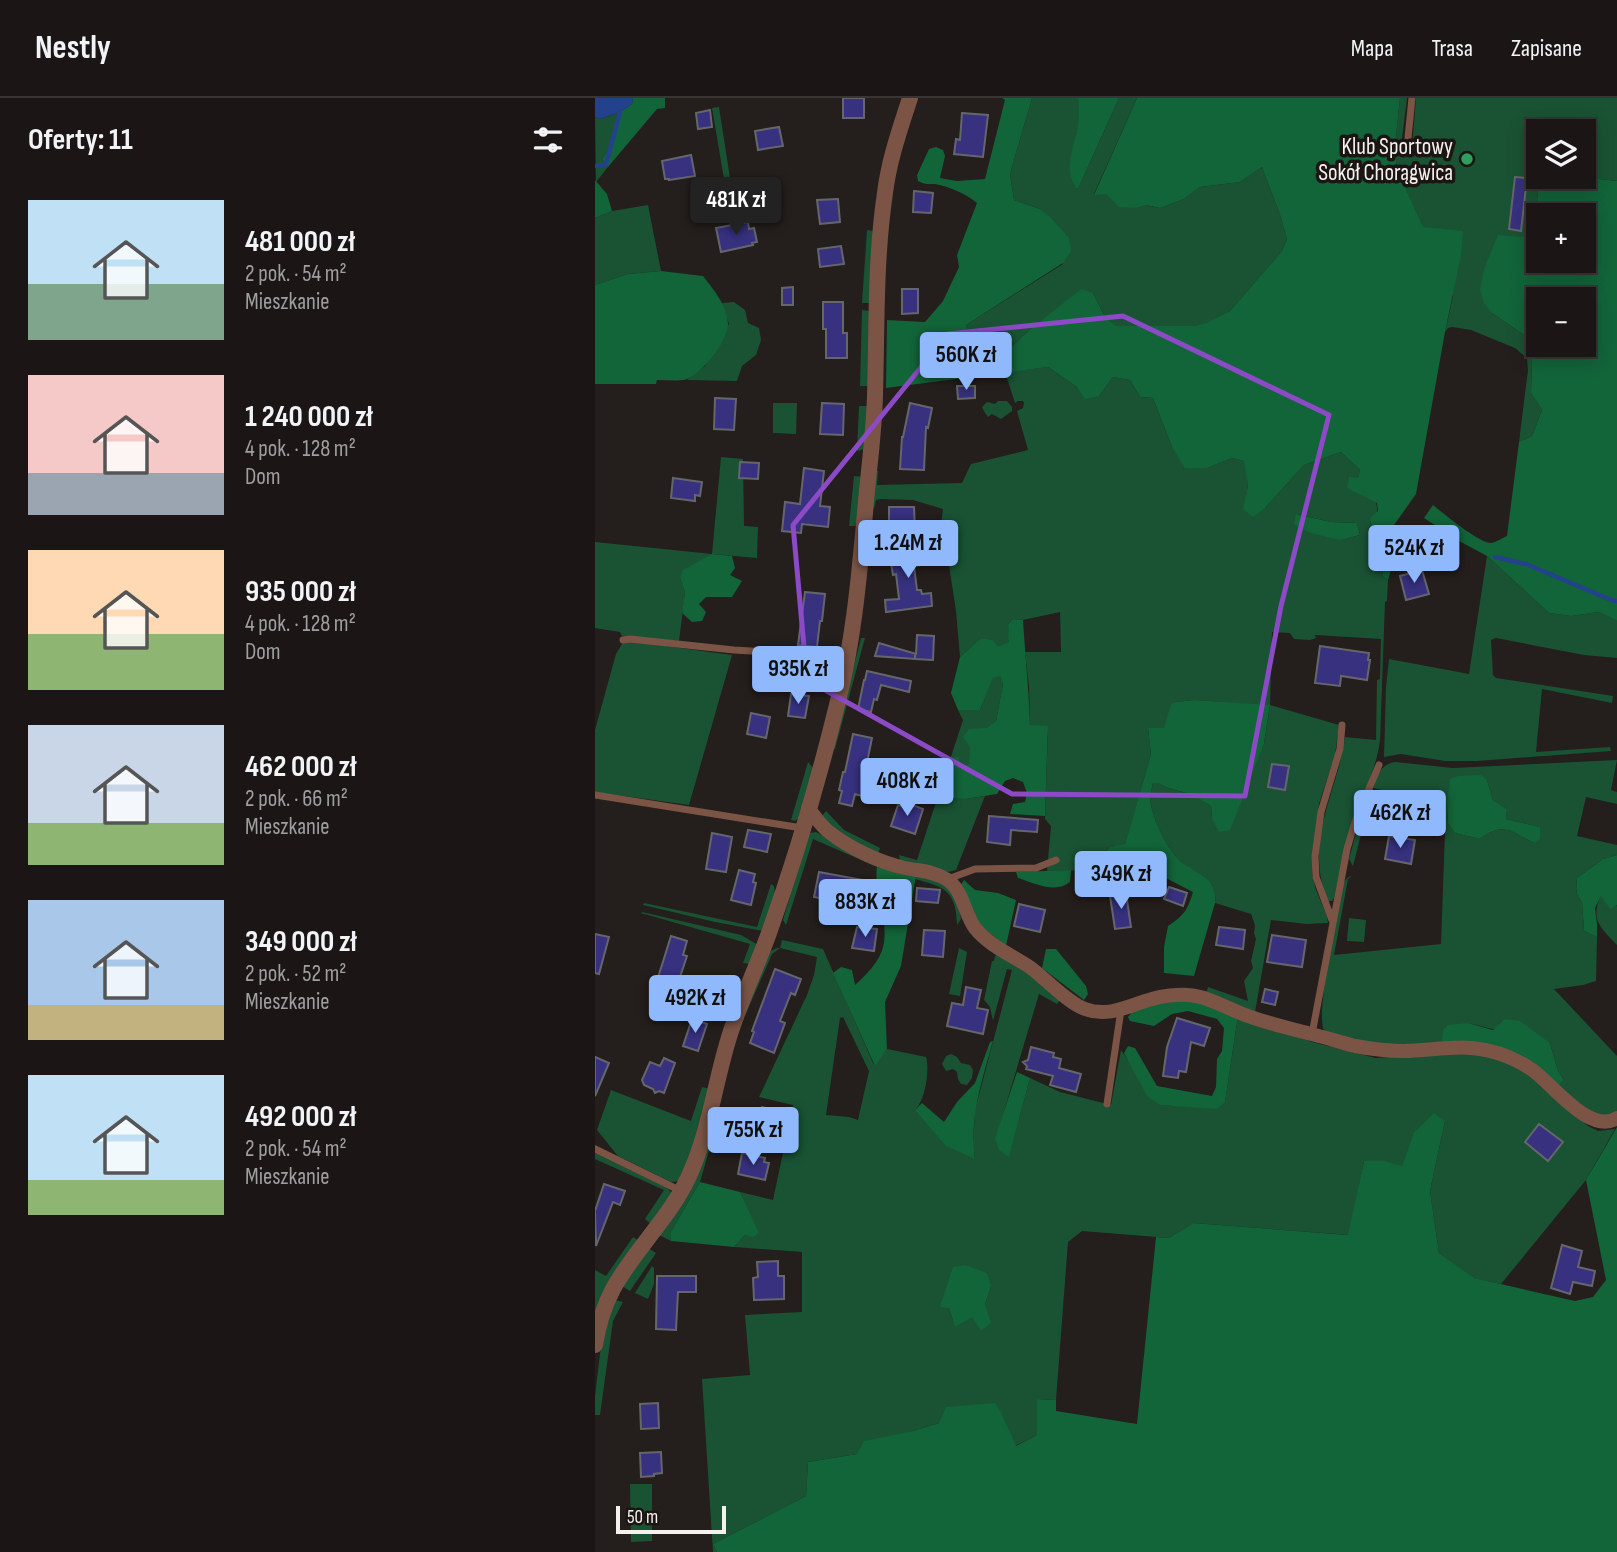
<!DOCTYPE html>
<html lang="pl">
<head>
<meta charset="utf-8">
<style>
	body { margin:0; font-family:"Sofia Sans Condensed",sans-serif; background:#282322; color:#f1f3f6; height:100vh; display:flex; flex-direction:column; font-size:26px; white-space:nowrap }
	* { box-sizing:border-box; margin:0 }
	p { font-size:23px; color:#a09fa0 }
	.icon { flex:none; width:38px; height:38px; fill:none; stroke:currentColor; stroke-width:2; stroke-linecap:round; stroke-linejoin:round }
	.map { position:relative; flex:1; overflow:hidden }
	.side { display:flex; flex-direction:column; background:#1b1615; width:595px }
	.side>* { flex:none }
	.tools { position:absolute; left:931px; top:21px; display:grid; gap:14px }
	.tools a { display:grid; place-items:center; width:70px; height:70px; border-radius:0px; background:#1b1615; box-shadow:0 4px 18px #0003,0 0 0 2px #393534; font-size:35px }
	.scale { position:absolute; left:21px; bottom:18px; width:110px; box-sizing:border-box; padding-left:7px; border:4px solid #f5f1ef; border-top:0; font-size:19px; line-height:24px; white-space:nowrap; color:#f5f1ef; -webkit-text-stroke:5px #1b1513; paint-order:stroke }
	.price { position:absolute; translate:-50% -60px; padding:0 16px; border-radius:7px; background:#90b8fd; color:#111; font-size:23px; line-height:46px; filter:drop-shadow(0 2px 4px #0008) }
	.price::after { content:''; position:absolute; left:50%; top:42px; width:21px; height:16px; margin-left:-10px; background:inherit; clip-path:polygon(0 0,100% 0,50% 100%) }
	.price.on { background:#222; color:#fff }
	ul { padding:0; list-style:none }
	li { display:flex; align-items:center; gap:21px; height:175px; padding:0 28px }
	li span { display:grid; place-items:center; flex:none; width:196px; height:140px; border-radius:0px; color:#555 }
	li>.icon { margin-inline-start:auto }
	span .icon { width:84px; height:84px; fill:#fffc; stroke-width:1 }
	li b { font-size:30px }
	h2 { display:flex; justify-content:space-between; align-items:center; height:84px; padding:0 28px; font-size:30px }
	header { display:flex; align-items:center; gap:42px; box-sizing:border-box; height:98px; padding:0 35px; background:#1b1615; border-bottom:2px solid #393534 }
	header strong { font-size:33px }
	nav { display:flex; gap:38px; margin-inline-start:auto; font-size:24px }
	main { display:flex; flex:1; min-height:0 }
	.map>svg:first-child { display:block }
	.green { fill:#195333; fill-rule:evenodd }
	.forest { fill:#126439; fill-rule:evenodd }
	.water { fill:#23428b }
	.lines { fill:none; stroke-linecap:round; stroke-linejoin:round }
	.stream { stroke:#23428b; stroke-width:4.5 }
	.building { fill:#37317f; stroke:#65666c; stroke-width:2 }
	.service { stroke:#7b5446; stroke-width:7 }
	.minor { stroke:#7b5446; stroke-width:14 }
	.tertiary { stroke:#7b5446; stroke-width:16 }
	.marked { fill:none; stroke:#8d4ac6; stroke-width:5; stroke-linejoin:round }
	.leisure-dot { fill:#2e9e5b; stroke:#1b1513; stroke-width:2.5 }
	.labels { text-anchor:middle; stroke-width:7; stroke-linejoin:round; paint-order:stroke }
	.poi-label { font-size:23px; fill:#f5f1ef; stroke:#1b1513; text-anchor:end }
</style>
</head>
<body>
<header>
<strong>Nestly</strong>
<nav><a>Mapa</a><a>Trasa</a><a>Zapisane</a></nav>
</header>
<main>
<section class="side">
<h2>Oferty: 11<svg class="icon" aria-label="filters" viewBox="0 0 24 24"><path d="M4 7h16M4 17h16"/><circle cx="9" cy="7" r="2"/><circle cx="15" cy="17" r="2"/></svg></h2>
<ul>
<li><span style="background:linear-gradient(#bfe0f5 60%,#7fa58c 0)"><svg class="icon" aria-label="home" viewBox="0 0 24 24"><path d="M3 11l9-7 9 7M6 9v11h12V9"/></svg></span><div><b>481 000 zł</b><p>2 pok. · 54 m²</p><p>Mieszkanie</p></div></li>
<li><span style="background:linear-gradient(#f6c9c9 70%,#9aa5b1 0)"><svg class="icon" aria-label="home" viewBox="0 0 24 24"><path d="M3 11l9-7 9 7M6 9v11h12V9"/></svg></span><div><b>1 240 000 zł</b><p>4 pok. · 128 m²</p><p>Dom</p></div></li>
<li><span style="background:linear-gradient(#ffd9b3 60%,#8fb573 0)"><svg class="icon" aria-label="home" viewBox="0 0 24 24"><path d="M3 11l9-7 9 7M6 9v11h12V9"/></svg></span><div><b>935 000 zł</b><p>4 pok. · 128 m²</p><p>Dom</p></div></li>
<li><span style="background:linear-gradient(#c9d6e8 70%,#8fb573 0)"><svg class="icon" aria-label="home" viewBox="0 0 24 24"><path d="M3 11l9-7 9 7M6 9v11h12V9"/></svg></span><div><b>462 000 zł</b><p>2 pok. · 66 m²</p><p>Mieszkanie</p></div></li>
<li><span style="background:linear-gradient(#a9c7e8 75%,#c2b280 0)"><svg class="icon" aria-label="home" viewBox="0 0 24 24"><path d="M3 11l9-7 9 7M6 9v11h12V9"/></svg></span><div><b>349 000 zł</b><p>2 pok. · 52 m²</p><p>Mieszkanie</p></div></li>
<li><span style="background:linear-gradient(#bfe0f5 75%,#8fb573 0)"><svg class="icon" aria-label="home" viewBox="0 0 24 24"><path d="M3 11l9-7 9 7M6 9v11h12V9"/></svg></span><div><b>492 000 zł</b><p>2 pok. · 54 m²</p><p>Mieszkanie</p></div></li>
</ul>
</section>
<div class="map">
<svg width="1022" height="1454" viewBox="0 0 1022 1454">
	<rect width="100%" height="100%" fill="#241e1c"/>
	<!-- green -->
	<path class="green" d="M437,0H483L484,24L475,66L483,91L524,0H542L499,96H511L542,110L550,107L565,110L589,101L605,89L645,84L667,69L685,117L692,141L687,153L635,213L612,226L599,228H520L510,219L498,195L456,216L432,234L409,256L372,240L371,227L468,166L445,111L419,102L415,76Z
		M805,0H812L806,49L817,50L821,0H1022V83L986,79H989V33H943V79H945L937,140L897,215L929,237L937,260L936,295L947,312L937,338L924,344L933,272L932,260L920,250L876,232L857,229L853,230L850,234L858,198L802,71L800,48Z
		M124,9L135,80L129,81L117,10Z
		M25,14L14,54L7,61L13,69L1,84L0,19L5,21Z
		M53,107L66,173L33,176L0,187V120L17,113Z
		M272,132L278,133L275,205H267Z
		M139,204L150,212L153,225L164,230L166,242L161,257L147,268L142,283L92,282L110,268L134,226L127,205Z
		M267,212L275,213V288H265Z
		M453,269L482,289L504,298L518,279L535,282L545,299L558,300L577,349L612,370L637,360L650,363L653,388L649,411L670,410L709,367L746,354L765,372L763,381C783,406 786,402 778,434L786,432L788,478L793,482L792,503L790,504L785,643C780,679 760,711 751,746C746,764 743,782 739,800L737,803H733C708,743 742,697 750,639L781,642L782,582L785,581L786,541L720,537L721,540L715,542L699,541L695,535L677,534L675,607L744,627L740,657L724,706L717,755V777L721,792L732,818L733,825L712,826L676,822L660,914L611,895L613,889L653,903L649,883L658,870L656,863L661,841L659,835L660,827L656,816L620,805C623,780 603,777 588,765C573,754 557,720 555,701C555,696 557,690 558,685L564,684L571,689L597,697L616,708L617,721L655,680L669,646L675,608L599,602L581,604L570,630H553L556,656L530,747L515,749L491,772L452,773L456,728L450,721L453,629L435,628L434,589L430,554H466L465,514L428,522L418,521L413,526L415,544L403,548L386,540L365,559L361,513L353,461L341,463L348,411L318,402L285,401L281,402L279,411L277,408L282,373H283L282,387L367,385L376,366L433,352L422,313L428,310L429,305L428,303H423L420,305L410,274ZM702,416L736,424L762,425L765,437L746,442Z
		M403,303H412L417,309V313L406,321L397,316L393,319L390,315L387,309L392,304L400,306Z
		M178,305H202L201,336L178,335Z
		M264,308H274L270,351L262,353Z
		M126,359L148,361L149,428L163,429L162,460L117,456L85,480L90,495L84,543L27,538L25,534L0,530V444L117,456Z
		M259,378L268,379L263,426L260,428H254Z
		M892,458L954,515L976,518L1004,514L1022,523V560L989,557L901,540L896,542L898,577L901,580L1018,598L1017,605L947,591L941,654L1015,649L1016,653L882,663H850L806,656L789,659L791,589L794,561L874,576Z
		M266,540H270L240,651L238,650Z
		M34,543L137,557L94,707L0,694V632L21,556L28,544Z
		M405,577L408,586L401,623L375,649V666L365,671L359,659L370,701L390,698L361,772L353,774L305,763L304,757L322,762L368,622L363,612H385L398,579Z
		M1022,662L1016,692L1022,694V706L991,699L982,738L1022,747V757L1008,761L982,780C981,789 980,797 987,804L989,833L1002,839L1001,883L988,887L959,891L1022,958V1015C999,1025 980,1002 964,988L969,982L963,973L955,945L873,925L847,944L827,947H782L734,935C732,934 730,933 729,932C720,918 744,808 748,786C750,782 752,779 757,778L753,781L739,857L846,846L851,706L778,690L758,768L754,761L764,724L784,674C789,668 793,665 800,664L858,670ZM892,682L898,702L912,711L911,721L944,729L939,745C915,733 909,723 885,741L860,735L853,726L852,706Z
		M213,664L219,671L204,720L200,723L196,722Z
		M231,713L249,732L285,750L283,757L240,733L227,718Z
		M221,734L283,766L348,785L356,793L363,806L366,821L362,827C361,793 350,789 320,781L321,778L282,769L218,741L191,827L188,822L214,737L215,735Z
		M176,786L179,788L180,796L168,833L120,824L48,807L49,805L162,829Z
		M1006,797L1022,808V807V847C1005,829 995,822 1006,797Z
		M47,814L146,837L163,847L156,866L148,865L155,846L46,815Z
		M754,820L771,822L769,844L752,843Z
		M187,842L228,851L279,967L292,951L331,959C335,973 330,1002 320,1012L380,1060L378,1047L380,1012L417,872L412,871L398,923L395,909L389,902L397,863H399L400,858L404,856L431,873L465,902L462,906L444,896L401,1040L414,1058L435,980L465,994L516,1007L526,952L565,1007L589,1008L630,1004L643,918L717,944L781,960L852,955L886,956L912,964L930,974L946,986L993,1028L1003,1033L1020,1031L991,1082L906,1186L878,1180L844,1155L835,1093L850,1023L818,1036L807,1069L791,1063H769L754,1137L598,1125L574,1140L487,1133L473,1144L461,1302L442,1301V1337L420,1348L407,1316L344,1325L318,1333L262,1356L213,1364L211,1398L118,1446L122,1454H118L107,1281L155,1277L150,1217L207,1214V1154L139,1149L150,1137L163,1135L145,1094L178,1102L198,1007L164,999L212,897L219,877L222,859L185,850L177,856L150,918H149L174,854L182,850H185ZM248,919L274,973L263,1022L254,1019L231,1017L245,920ZM396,1188L390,1207L360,1228L354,1210Z
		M364,850L372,854L365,898L354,896Z
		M356,956L362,959L366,965L375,967L378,972L377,980L372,987L366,986L363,981L362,974L358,971L351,973L347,966L351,958Z
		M107,989L115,991L102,1041L85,1083L76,1084L23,1058L2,1032L16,992L96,1023Z
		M115,1049L105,1084L75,1135L76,1143L64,1137L113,1050Z
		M0,1055L72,1090L76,1094V1098L56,1126L50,1121L69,1092L0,1061Z
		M38,1139L44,1143L0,1218V1172L11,1178Z
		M53,1150L61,1155L35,1193L27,1188Z
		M57,1168L59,1170V1186L53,1201L40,1195Z
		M20,1202L28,1204L18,1223L5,1317H0V1298L7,1239Z
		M35,1386H57V1443L36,1444Z"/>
	<!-- forest -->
	<path class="forest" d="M38,0H70V10L62,11L13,69L7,61L14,53L25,14L37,6Z
		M407,0H437L415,76L419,102L445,111L456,120L474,140L476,153L468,165L371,227L372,240L396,241L409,256L432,234L486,191L498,195L510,219L521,228H599L612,225L635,213L687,153L692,141L685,117L667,69L645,84L605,89L589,101L565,110L551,107L542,110L524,109L511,96L499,97L542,0H805L800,48L802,71L828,129L868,133L866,157L850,234L821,396L797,430L778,434L775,420L783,413L782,405L752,390L754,379L763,380L765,372L746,354L709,367L670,410L658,419L648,411L653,388L649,363L637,360L612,370H590L577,349L558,300L545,299L535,282L518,279L504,298L490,301L482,289L453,269L291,290L292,222L330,224L348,203L364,169L362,157L382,105C370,95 355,89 340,86C333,86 330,87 323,83L322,77L334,51L341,49L348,52L350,58L345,80L362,83L390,81L410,2Z
		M483,0H524L483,91C467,75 479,48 483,28C484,19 483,9 483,0Z
		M945,79H986L1022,83V523L1004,514L976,518L954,515L892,458L864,443L829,420L838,407C849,416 884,445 896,445C902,444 907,440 912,438L924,344L937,338L947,312L936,295L937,260L929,237L897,215L889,205L885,192L889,171L903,137L937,140ZM943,117H989V163H943ZM943,201H989V247H943Z
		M0,82L12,96L17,113L0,120Z
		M66,173L108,178C118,191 132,207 133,225C135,241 105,279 89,282C81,283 71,282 62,282L61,286H0V187L33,176Z
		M701,416L736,424L762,425L765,437L746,442L715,435L699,426Z
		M790,443L798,451V466L793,482L788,478L787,446Z
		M117,456L137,458L140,470L135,477L147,483L137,499H111L104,506L111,514L107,523L97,524L87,515L90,495L85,480L88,472Z
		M418,521L428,522C430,557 434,592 435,627L453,628L450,718L415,716L418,706L430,704L432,695L428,684L418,680L410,683L402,696L370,701L354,699L352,672L359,659H364L365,671L374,666L375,649L368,639L374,631L392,630L401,623L408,586L405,578L398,580L385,612H363L356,595L365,559L386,540L397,542L403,548L414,544L413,526Z
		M599,602L675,607L669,646L635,732L624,734L617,721L616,708L597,697L571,689L564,685H558C557,690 555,696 555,701C557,720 573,754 588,765C604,777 623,780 620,805L599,878L569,875V849L573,828C589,818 593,811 598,794L559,774L491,772L515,749L530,746L556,656L553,630H569L576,606L581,604Z
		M886,677L892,682L898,702L912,711L911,721L945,729V741L939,745C915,733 909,723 885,741L860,735L853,726L852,706L855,681L863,678Z
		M1022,757V807L1015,811L1006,798L1000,810L1002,826V839L989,833L987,804C980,797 981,790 982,780L1008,761Z
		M282,769L321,777L306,868L290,904L292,951L280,968L238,875L246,869L257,872L260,887C292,858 294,844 285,803C283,791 280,781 282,769Z
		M476,772L475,784C460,796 439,785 423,780L421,774Z
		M369,782L380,792L403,795L421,802L411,848L386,829L365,788Z
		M451,851H461L491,888L493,896L489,902L447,870Z
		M574,902C601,902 619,908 643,918L630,1004L622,1011L565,1007L552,998L529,955L533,948L540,950L562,988L617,998L621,989L622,961L627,953L629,930L622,921L593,913L577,916L559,928L535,923L533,919L537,914Z
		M910,921L925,923L955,945L963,973L969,982L964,988L938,964L847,944L848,932L853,927L873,925L898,932Z
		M398,943C387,983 374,1019 380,1061L351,1048L320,1012L327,1005L349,1024L362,1004L380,985L395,944Z
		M422,974L435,980L414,1059L404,1052L400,1040Z
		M839,1015L850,1023L835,1093L844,1155L879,1180L980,1203L998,1199L1011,1182L991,1082L1022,1029V1454H122L118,1446L211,1398L213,1364L262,1356L269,1343L318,1333L344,1325L351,1309L400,1305L407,1316L421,1348L442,1337V1301L461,1302V1313L542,1326L561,1139L574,1140L598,1125L753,1137L769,1063H791L807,1068L818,1036Z
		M105,1084L145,1094L164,1135L158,1139L150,1137L139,1149L76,1143L75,1135Z
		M370,1167L392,1175L396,1188L390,1207L396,1225L386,1233L377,1219L360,1229L354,1210L345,1209L358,1169Z"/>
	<!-- water -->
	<path class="water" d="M0,0H38L37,6L25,14L5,21L0,19Z"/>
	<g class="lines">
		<!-- stream -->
		<path class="stream" d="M0,68L11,66L25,14
			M900,459L931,466L1016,502L1022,503"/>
	</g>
	<!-- building -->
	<path class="building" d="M248,0H269V20H248Z
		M115,12L117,29L103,31L101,15Z
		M367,15L393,17L388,59L359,56L361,41L365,42Z
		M184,29L188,48L163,52L160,33Z
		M96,57L100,78L74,82V81H70L67,63Z
		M920,79L932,80L926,133L914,131Z
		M319,93L338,95L336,115L318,114Z
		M243,101L245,124L225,126L222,102Z
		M153,124L154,131L159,130L162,144L157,145L158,147L126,154L121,130Z
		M246,148L249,166L225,169L223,151Z
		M198,189V207H187V190Z
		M307,191H323V215L307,216Z
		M228,204H248V235H252V260H231V231H228Z
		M362,288H380V300L363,301Z
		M120,300L141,301L139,332L119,331Z
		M227,305L249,306L248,337L225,336Z
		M315,305L337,310L333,330L331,329L329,372L305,371L307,339H308Z
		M145,364L164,365L163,381L144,380Z
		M209,370L229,373L225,408L235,409L233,429L207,426L206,435L187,433L190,404L205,406Z
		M78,380L107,384L105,398L100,397V403L76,400Z
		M294,409H319L320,432H294Z
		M814,438L850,443L849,455L812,449Z
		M320,450V453L332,451L334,466L319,468L322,492H326L327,496L336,495L337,508L291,514L290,502L304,501L301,476L298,477L294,454Z
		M827,472L834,496L811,502L805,478Z
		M210,494L230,496L227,523H225L222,549L203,547Z
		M322,537L339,538L338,562L320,561V557V561L280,558L284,545L321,556Z
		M725,548L774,555L773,562H775L772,582L746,578L745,588L720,585Z
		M272,573L316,583L314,594L286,587L282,602L279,601L276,614L263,611L269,582H270Z
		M196,596L214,598L210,620L193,618Z
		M156,615L175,619L171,640L152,636Z
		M258,636L277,640L269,679H271L267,698L260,696L257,708L244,705L247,693L244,692L248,674H250Z
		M677,666L694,668L690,692L673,689Z
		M312,705L328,711L320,736L296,728L303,707L310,709Z
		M394,718L443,722L442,734L416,732L415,747L392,744Z
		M153,732L176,736L172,754L149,749Z
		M117,735L137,739L131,774L111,771Z
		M794,738L820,742L816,766L790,761Z
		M144,772L160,776L158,784L161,785L156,807L136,802Z
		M224,774L273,783L268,805L245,800L244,804L219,799Z
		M574,789L592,795L588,808L569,801Z
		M322,790L345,792L343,805L321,803Z
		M531,795L536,829L520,831L515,798Z
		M424,806L450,812L445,834L419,828Z
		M262,829L282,831L279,853L257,850Z
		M624,829L650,832L648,851L621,847Z
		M329,832L350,833L348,859L327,857Z
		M0,836L14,839L4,876L0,875Z
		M677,837L711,842L707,869L672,864Z
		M76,838L92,843L88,857L92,858L84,882L88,884L83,897L60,889Z
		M180,871L206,881L200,897L196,895L185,923L190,925L179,955L155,945L159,934L157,933Z
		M371,889L386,892L382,910L393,912L388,936L352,928L357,905L368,907Z
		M670,891L683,894L680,907L667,904Z
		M582,920L615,930L609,948L596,944L591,974L584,973L583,980L568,978L572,949Z
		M97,921L112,926L103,953L88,948Z
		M436,949L459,955L458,959L466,961L464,970L486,976L481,994L455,987L458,978L431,971L432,968L428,964L433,962Z
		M0,959L14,965L0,998Z
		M69,960L80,965L69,995L64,993L60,995L58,991L49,987L47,982L55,964L65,968Z
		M167,1009L191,1015L186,1034L162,1028Z
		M944,1026L968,1044L953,1063L930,1044Z
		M147,1055L170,1060L169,1064L174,1065L170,1082L143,1076Z
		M9,1086L30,1093L25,1107L18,1104L1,1148L0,1113Z
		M967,1147L987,1153L983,1169L1000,1173L997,1188L978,1184L975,1196L956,1190Z
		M183,1163V1178H189V1201L159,1202L158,1180L163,1179L162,1164Z
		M62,1178H101V1194H83L81,1232L61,1231Z
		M63,1305L64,1330L46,1331L45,1306Z
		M66,1354L67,1375L59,1376V1378L46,1379L45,1355Z"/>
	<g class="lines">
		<!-- service -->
		<path class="service" d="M812,50L817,0
			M28,542L35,541L139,552L253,559
			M0,697L207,730
			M353,781L380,771L441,770L461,762
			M737,822L721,779L720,758L726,714L745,651L747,627
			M717,936L752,751L760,724L784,667
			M512,1006L526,912
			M0,1051L86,1093"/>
		<!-- minor -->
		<path class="minor" d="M213,710C220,718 226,728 234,734C254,750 286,765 310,770C324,773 339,773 351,781C368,791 369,815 380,830C394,848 417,857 436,870C452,882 473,905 490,911C514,920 535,907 557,901C567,898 583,896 593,897C614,898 634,912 653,918C675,926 697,931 720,937C733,940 747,945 760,948C776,951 792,953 808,953C831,953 854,948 877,950C898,952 918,959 936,971C957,985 995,1038 1022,1020"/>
		<!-- tertiary -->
		<path class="tertiary" d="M0,1247C3,1228 9,1208 18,1191C41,1149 79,1116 97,1071C116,1026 121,978 136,933C147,900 162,868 174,835C201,759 224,681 243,603C259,541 264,478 270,415C273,376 279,337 280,297C282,230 280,162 290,95C294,62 305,31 315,0"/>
	</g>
	<!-- marked area -->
	<path class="marked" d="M528,218L734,317L686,508L650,698L417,696L212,582L198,427L353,236Z"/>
	<!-- markers -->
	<circle class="leisure-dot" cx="872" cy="61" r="7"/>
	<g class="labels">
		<!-- poi labels -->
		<g class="poi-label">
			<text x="858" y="56">Klub Sportowy<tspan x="858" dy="26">Sokół Chorągwica</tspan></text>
		</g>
	</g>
</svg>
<div class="tools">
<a><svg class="icon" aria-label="layers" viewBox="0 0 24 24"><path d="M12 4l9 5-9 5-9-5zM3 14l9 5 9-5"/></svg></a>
<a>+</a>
<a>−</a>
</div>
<div class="scale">50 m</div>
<b class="price on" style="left:141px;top:139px">481K zł</b>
<b class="price" style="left:371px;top:294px">560K zł</b>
<b class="price" style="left:313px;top:482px">1.24M zł</b>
<b class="price" style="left:819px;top:487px">524K zł</b>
<b class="price" style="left:203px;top:608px">935K zł</b>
<b class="price" style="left:312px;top:720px">408K zł</b>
<b class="price" style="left:805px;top:752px">462K zł</b>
<b class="price" style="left:526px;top:813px">349K zł</b>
<b class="price" style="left:270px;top:841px">883K zł</b>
<b class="price" style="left:100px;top:937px">492K zł</b>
<b class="price" style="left:158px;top:1069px">755K zł</b>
</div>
</main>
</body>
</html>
